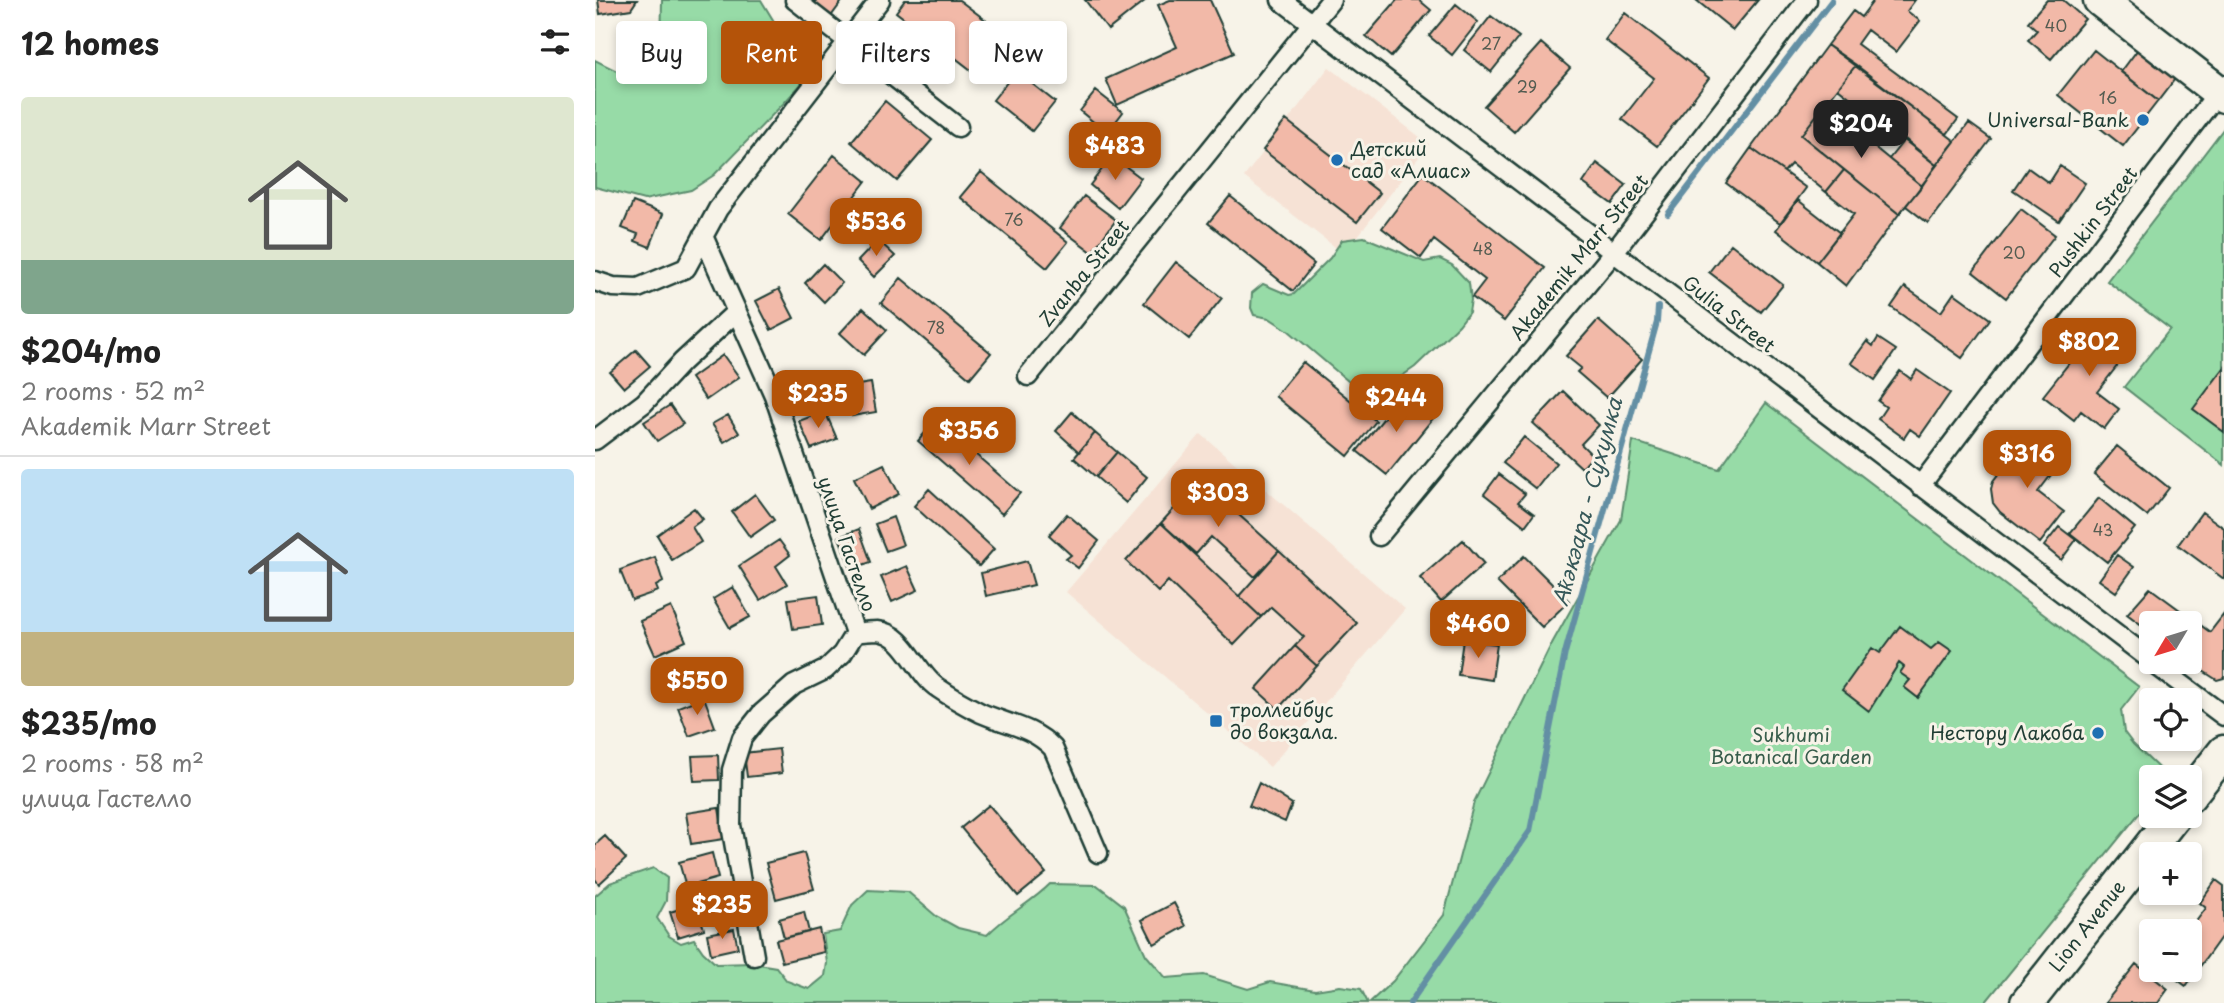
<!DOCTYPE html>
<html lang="en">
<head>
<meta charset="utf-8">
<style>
	body { margin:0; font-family:"Playpen Sans",sans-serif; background:#f2f2f2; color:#222; height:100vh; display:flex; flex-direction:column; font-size:26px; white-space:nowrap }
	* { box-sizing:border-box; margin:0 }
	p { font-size:23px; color:#767676 }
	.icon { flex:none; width:38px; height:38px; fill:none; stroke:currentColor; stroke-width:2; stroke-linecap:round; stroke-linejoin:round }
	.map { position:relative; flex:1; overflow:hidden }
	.side { display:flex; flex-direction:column; background:#fff; width:595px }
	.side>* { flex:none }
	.banner { position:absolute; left:21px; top:21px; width:665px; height:63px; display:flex; gap:14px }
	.needle { width:46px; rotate:232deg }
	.controls { position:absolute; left:1544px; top:611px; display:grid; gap:14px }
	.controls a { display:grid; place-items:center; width:63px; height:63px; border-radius:7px; background:#fff; box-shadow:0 4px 10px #0003; font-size:35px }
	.price { position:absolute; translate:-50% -60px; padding:0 16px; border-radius:14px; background:#b45309; color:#fff; font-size:23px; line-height:46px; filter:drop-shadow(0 2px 4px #0008) }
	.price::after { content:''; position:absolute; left:50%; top:42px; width:21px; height:16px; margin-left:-10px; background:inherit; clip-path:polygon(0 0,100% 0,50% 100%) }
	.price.active { background:#222; color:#fff }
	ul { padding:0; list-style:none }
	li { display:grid; align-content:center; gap:14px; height:371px; padding:0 21px }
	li+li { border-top:2px solid #e0e0e0 }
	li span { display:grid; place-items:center; height:217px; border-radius:7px; color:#555 }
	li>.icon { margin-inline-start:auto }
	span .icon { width:126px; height:126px; fill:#fffc; stroke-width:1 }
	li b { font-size:30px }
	h2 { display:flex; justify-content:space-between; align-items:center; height:84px; padding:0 21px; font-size:30px }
	.tag { padding:0 24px; border-radius:7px; background:#fff; box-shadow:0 4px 10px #0003; font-size:24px; line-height:63px }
	.tag.active { background:#b45309; color:#fff }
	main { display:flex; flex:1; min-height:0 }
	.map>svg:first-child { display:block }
	.built { fill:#f6e2d5 }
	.green { fill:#97dba7; stroke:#5b8c6e; stroke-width:2 }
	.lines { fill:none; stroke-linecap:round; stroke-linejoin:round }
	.stream { stroke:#638fa4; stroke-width:6 }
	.building { fill:#f2b9a8; stroke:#1f3d34; stroke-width:2 }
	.street-casing { stroke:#1f3d34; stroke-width:23 }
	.highway-casing { stroke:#1f3d34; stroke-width:37 }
	.street { stroke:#f7f3e8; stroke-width:18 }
	.highway { stroke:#f7f3e8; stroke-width:32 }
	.poi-dot { fill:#1f6fb2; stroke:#f7f3e8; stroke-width:2.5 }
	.labels { text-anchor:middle; stroke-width:6; stroke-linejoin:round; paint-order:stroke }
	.number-label { font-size:16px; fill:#545c51 }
	.poi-label { font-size:19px; fill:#1f3d34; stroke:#f7f3e8; text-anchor:end }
	.street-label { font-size:19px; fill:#1f3d34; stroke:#f7f3e8 }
	.park-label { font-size:19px; fill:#375d4b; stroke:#f7f3e8 }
	.water-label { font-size:21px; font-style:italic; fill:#365859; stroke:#f7f3e8 }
</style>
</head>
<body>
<main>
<section class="side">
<h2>12 homes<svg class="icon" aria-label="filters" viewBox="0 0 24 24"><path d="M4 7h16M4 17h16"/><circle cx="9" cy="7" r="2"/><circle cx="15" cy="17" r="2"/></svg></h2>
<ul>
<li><span style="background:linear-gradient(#dfe7d0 75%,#7fa58c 0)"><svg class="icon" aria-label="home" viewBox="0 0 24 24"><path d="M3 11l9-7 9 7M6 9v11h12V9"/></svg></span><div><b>$204/mo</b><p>2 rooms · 52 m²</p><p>Akademik Marr Street</p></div></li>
<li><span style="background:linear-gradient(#bfe0f5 75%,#c2b280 0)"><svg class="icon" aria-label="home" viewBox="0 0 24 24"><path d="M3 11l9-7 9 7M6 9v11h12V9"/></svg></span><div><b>$235/mo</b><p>2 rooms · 58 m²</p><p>улица Гастелло</p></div></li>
</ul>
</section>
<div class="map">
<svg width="1629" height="1003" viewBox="0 0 1629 1003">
	<rect width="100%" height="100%" fill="#f7f3e8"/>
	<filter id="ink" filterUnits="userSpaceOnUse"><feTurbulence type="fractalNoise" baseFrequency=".0143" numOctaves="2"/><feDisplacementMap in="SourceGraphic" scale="14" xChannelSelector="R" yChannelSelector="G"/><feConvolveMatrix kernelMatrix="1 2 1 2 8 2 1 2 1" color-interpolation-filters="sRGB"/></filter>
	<g filter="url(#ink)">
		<!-- built -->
		<path class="built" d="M734,67L834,144L749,254L649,177Z
			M606,434L810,609L675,767L471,592Z"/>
		<!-- green -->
		<path class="green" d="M67,0H166L180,23L207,43L222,58L210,80L188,104L119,175L96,190L49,200L0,187V60L36,78L56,71L66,51Z
			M1629,128V465L1529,387L1575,329L1512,281Z
			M769,237L829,262L845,259L857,265L874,283L876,300L874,312L864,325L820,367L781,394L766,392L694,331L674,318L659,315L656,308L657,293L668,284L694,295L699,294L735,258L747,240Z
			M1171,403L1544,687L1526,710L1529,732L1538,744L1573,777H1556V799L1390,1003H774L798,981L849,915L879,802L955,647L1026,520L1038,441L1124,469Z
			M58,868L72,878L71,901L62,918L74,936L86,943L99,939L108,952L121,964L158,963L181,967L192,981L214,989L230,976L232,963L228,934L245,931L257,905L273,890L313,892L341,916L363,928L392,935C412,914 435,904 455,884L502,885L529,906L551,955L571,978L609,975L653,989L675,982L720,990L745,986L766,989L773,1003H0V896L15,883Z"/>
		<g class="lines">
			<!-- stream -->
			<path class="stream" d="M1073,214L1237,0
				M815,1003L935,831L970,653L1062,322L1063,307"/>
		</g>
		<!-- building -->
		<path class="building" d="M3,0H42L36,9L5,14Z
			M216,0H248L234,19L213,4Z
			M310,0H364L409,34L380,73L301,12Z
			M490,0H551L513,30Z
			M575,0H615L639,53L522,105L511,79L582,47L563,5Z
			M802,0H824L836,10L796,57L771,36Z
			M1101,0H1163L1138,30Z
			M1279,0H1320L1312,11L1325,21L1301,52L1272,30L1262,44L1363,119L1352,134L1232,45L1258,11L1266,17Z
			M1452,0H1468L1490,19L1456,59L1433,40L1442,30L1433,22Z
			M861,4L883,22L857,55L834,36Z
			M1030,13L1114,78L1062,146L1027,119L1059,78L1010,40Z
			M896,16L924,37L896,72L869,50Z
			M1549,41L1586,71L1563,101L1526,72Z
			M946,43L975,68L919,132L889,106Z
			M1232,45L1261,65L1206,135L1249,170L1231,192L1196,164L1189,172L1156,148Z
			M1499,50L1563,101L1528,146L1463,95Z
			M1261,65L1360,141L1341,165L1243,88Z
			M421,71L460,102L437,131L398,100Z
			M501,91L528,112L512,133L485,111Z
			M290,101L337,140L302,181L256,142Z
			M1229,106L1327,186L1304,214L1206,135Z
			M691,120L785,193L762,222L668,150Z
			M1374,123L1396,139L1333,223L1311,206Z
			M1310,139L1341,165L1327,186L1294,159Z
			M1156,148L1211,188L1185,223L1131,183Z
			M239,155L271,181L226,240L193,214Z
			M517,156L546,178L523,208L495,185Z
			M1002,163L1031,185L1017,204L988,183Z
			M1465,166L1490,183L1464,221L1418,190L1433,168L1454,183Z
			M1249,170L1304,214L1251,286L1222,262L1259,214L1231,192Z
			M386,172L473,242L452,268L365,197Z
			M828,174L950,268L909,321L877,297L890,280L839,240L826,258L787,228Z
			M489,196L521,220L497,252L465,228Z
			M635,196L719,264L698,291L613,223Z
			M1203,200L1245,233L1222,262L1181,230Z
			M38,202L68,214L55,247L40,241L43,234L27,228Z
			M1426,209L1460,235L1411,298L1378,272Z
			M283,240L300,256L279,277L263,261Z
			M1136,244L1188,285L1166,312L1114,272Z
			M581,262L627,298L594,339L549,303Z
			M228,264L247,283L229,302L210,283Z
			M306,278L396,353L375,378L286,303Z
			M1310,287L1346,312L1359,293L1395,319L1367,358L1296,307Z
			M184,289L199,318L176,330L161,301Z
			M268,308L292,330L269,355L245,333Z
			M1003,320L1047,359L1012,398L982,372L986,368L971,356Z
			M1505,324L1536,348L1502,392L1524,409L1509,429L1486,411L1479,420L1448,396Z
			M1283,338L1301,350L1280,380L1256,363L1272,341L1278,346Z
			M41,350L55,366L29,388L15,372Z
			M128,355L144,377L111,400L96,378Z
			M708,362L781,421L753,456L680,396Z
			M1629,368V432L1598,409Z
			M1322,370L1355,393L1325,436L1315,429L1309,438L1283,419L1291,407L1283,401L1305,371L1316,379Z
			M276,383L281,412L257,416L251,387Z
			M968,391L1004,425L986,444L998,456L987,468L938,423Z
			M810,392L840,416L792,475L762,451Z
			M75,405L88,424L62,441L49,422Z
			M230,411L242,439L216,449L204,421Z
			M477,412L500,433L484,452L461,431Z
			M133,415L144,433L129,442L117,424Z
			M341,420L425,493L407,514L323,441Z
			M500,433L522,452L501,477L479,458Z
			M1433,436L1466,462L1443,492L1469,512L1445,543L1405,512L1398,503L1396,489L1398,481Z
			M929,437L961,463L941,489L908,463Z
			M1522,446L1574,488L1552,516L1499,474Z
			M522,452L552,477L531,503L501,477Z
			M289,464L304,494L274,509L259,478Z
			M904,474L930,494L923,502L939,514L930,526L889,494Z
			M605,480L684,551L660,577L616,537L601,554L566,523Z
			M334,489L399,549L384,566L319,506Z
			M160,494L179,520L155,537L137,512Z
			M1504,498L1540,528L1512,562L1475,533Z
			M99,508L108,519L97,527L106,542L77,560L62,535Z
			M1607,512L1629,528V579L1583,545Z
			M472,514L504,541L483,568L471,559L476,555L454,535Z
			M298,517L308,545L291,551L280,524Z
			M566,523L666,617L639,645L573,581L563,592L531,561Z
			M1464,527L1481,540L1466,560L1449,546Z
			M264,529L276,562L256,569L244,537Z
			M184,540L195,555L181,566L192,584L165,600L144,566Z
			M868,540L889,564L846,602L825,578Z
			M684,551L762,623L722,666L700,646L709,637L676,607L666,617L644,596Z
			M1522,555L1539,567L1521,592L1504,580Z
			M929,556L974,601L947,627L902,582Z
			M60,557L68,582L61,586L63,591L37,600L25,570Z
			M432,561L439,585L391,596L386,573Z
			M312,566L323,590L297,602L286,577Z
			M138,587L155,617L135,628L118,599Z
			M1555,588L1615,632L1629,614V678L1622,680L1594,662V623H1556V632L1532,614Z
			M223,595L227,625L198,629L193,599Z
			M76,607L91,641L60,655L45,621Z
			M1305,626L1336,649L1344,642L1357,651L1323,698L1309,687L1315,680L1305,673L1309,667L1304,663L1274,711L1247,690L1277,648L1285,653Z
			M868,640L902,644L897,680L863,675Z
			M700,646L722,666L683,709L661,689Z
			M93,662L103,685L80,695L70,671Z
			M109,697L120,727L94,736L83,707Z
			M184,749L187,773L152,777L149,753Z
			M123,755L124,780L99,781L97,756Z
			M664,783L697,804L690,822L654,806Z
			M394,805L451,873L423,896L366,828Z
			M124,808L129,839L96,844L91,813Z
			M10,836L31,859L4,884L0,879V845Z
			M117,853L123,878L91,887L84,862Z
			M209,853L219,889L181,899L171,863Z
			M1621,880L1629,886V933L1591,986L1569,970H1594V931L1611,908L1605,903Z
			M579,903L591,926L559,944L547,920Z
			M101,904L109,929L83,937L75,912Z
			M209,912L214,932L189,938L184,919Z
			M139,929L143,948L116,954L112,934Z
			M224,929L229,952L187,962L181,940Z
			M1541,964L1573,989L1563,1003H1510Z"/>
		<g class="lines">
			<defs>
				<path id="street" d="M200,0L363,127
					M686,0L1556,660
					M108,236L179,395L260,633L247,654L230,670L199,685L166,714L147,738L137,770L136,825L159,956
					M0,281L18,287L43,288L91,268L123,209L285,0
					M433,376L736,0
					M0,440L49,403L87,362L141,312
					M1325,486L1627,87
					M784,536L1019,252L1212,0
					M260,633C267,632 275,631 282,631C311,633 321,674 343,688C356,697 372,706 386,713C411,724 438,727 458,748L503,853
					M1557,662L1629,716"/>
				<path id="highway" d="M1505,0L1629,96
					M1594,796L1629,752
					M1432,1003L1579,816"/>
			</defs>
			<!-- street casing -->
			<use href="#street" class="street-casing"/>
			<!-- highway casing -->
			<use href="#highway" class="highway-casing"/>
			<!-- street -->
			<use href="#street" class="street"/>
			<!-- highway -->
			<use href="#highway" class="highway"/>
		</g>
	</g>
	<!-- markers -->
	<g class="poi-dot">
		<circle cx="1548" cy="120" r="7"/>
		<circle cx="742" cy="160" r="7"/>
		<rect x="614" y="714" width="14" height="14" rx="3.5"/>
		<circle cx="1503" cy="733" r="7"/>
	</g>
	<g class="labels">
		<!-- number labels -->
		<g class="number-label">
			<text x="1461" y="32">40</text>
			<text x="896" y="50">27</text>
			<text x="932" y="93">29</text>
			<text x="1513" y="104">16</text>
			<text x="419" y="226">76</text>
			<text x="888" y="255">48</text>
			<text x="1419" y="259">20</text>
			<text x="341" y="334">78</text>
			<text x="1508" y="536">43</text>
		</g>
		<!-- poi labels -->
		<g class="poi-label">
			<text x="1534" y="127">Universal-Bank</text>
			<text x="756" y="156" text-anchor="start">Детский<tspan x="756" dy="22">сад «Алиас»</tspan></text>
			<text x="635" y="717" text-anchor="start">троллейбус<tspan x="635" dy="22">до вокзала.</tspan></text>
			<text x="1489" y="740">Нестору Лакоба</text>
		</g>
		<!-- street labels -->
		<g class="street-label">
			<text transform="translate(1498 222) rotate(-53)" y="7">Pushkin Street</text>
			<text transform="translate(984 257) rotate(-51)" y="7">Akademik Marr Street</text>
			<text transform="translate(489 273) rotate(-51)" y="7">Zvanba Street</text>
			<text transform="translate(1134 314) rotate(38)" y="7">Gulia Street</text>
			<text transform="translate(252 544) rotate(71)" y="7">улица Гастелло</text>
			<text transform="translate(1492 926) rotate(-52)" y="7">Lion Avenue</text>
		</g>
		<!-- park labels -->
		<g class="park-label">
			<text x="1196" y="742">Sukhumi<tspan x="1196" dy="22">Botanical Garden</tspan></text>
		</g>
		<!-- water labels -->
		<g class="water-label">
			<text transform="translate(993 502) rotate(-75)" y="7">Аҟәкәара - Сухумка</text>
		</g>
	</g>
</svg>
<div class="controls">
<a><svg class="needle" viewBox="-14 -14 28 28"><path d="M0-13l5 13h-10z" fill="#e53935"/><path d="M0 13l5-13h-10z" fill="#767676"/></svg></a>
<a><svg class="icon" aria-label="locate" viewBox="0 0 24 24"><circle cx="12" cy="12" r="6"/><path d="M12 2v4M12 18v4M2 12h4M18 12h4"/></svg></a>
<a><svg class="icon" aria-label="layers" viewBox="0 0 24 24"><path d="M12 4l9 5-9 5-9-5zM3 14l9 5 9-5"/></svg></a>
<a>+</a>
<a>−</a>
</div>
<b class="price active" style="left:1266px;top:160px">$204</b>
<b class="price" style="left:520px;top:182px">$483</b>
<b class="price" style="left:281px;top:258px">$536</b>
<b class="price" style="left:1494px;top:378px">$802</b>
<b class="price" style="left:223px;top:430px">$235</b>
<b class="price" style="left:801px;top:434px">$244</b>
<b class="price" style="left:374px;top:467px">$356</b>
<b class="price" style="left:1432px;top:490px">$316</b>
<b class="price" style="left:623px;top:529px">$303</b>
<b class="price" style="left:883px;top:660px">$460</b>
<b class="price" style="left:102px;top:717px">$550</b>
<b class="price" style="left:127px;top:941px">$235</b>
<div class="banner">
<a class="tag">Buy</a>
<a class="tag active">Rent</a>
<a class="tag">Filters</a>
<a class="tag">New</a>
</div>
</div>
</main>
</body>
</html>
